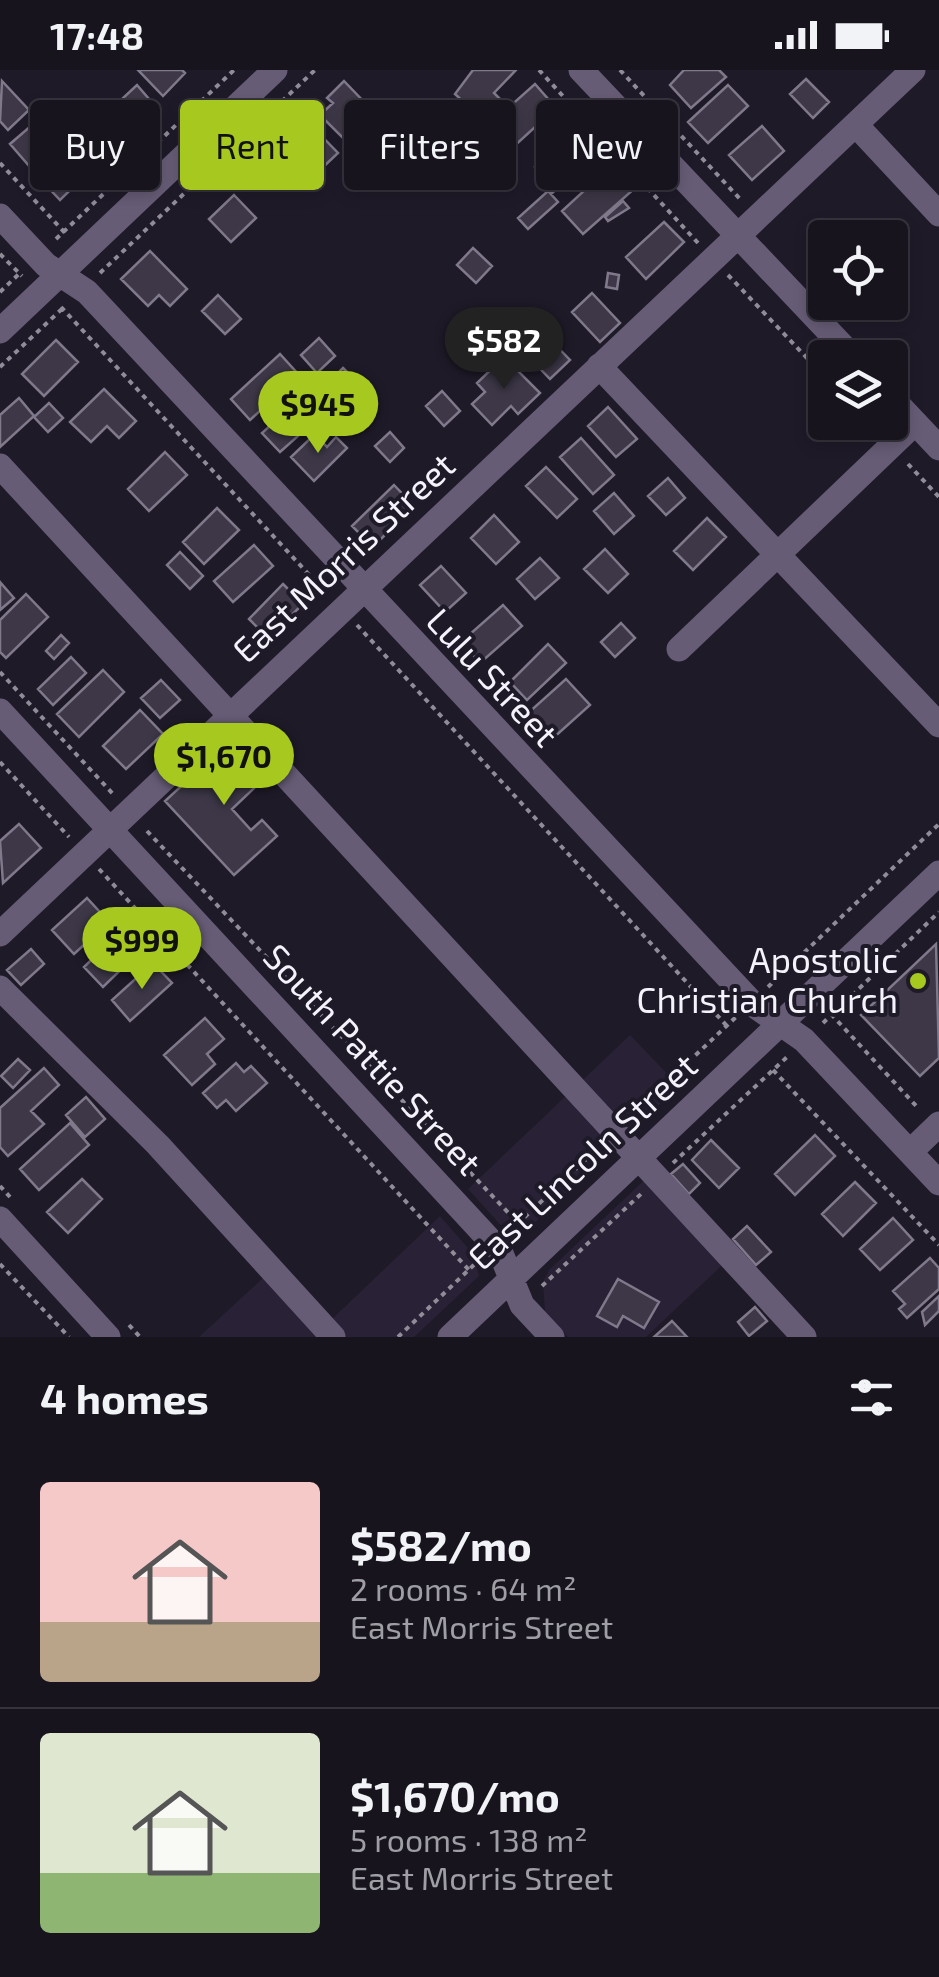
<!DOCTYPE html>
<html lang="en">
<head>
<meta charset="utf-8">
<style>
	body { margin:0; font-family:"Exo 2",sans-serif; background:#24212b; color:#f1f3f6; height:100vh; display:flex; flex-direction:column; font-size:38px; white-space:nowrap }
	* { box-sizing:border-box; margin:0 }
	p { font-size:32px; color:#9e9ea4 }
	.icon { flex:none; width:55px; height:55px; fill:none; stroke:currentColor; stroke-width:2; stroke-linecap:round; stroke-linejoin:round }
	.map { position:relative; height:1267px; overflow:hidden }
	.side { display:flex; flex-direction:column; background:#17141e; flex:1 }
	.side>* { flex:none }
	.guide { position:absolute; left:30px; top:30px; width:880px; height:90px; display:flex; gap:20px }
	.buttons { position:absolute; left:808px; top:150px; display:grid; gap:20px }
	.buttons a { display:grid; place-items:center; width:100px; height:100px; border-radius:10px; background:#17141e; box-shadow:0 5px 15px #0003,0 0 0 2px #36333c; font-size:50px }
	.price { position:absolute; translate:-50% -85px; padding:0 22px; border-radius:35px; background:#a7c81f; color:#111; font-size:32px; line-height:65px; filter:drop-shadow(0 2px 5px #0008) }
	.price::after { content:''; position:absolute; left:50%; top:60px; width:30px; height:22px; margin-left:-15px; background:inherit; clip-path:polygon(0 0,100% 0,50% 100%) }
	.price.active { background:#222; color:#fff }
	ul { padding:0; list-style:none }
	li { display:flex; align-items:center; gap:30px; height:250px; padding:0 40px }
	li+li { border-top:2px solid #36333c }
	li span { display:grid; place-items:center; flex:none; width:280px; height:200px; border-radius:10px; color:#555 }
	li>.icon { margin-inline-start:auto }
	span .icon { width:120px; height:120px; fill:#fffc; stroke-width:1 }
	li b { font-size:42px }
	h2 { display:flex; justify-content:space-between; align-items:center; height:120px; padding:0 40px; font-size:42px }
	.chip { padding:0 35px; border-radius:10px; background:#17141e; box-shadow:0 5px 15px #0003,0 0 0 2px #36333c; font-size:35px; line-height:90px }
	.chip.active { background:#a7c81f; color:#111 }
	.status { display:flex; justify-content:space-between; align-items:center; height:70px; padding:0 50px; background:#17141e; direction:ltr }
	.status svg { height:28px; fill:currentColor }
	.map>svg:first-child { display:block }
	.built { fill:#292136 }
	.building { fill:#3d3747; stroke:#80798c; stroke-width:2.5 }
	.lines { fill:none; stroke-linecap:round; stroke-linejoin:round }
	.path { stroke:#908c98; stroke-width:4; stroke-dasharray:5 5; stroke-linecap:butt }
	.minor { stroke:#665c76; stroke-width:25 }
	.poi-dot { fill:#a7c81f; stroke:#1f1a28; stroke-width:4 }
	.labels { text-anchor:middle; stroke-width:8; stroke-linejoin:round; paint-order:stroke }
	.street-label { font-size:35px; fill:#f5f2fc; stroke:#1f1a28 }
	.poi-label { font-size:35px; fill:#f5f2fc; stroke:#1f1a28; text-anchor:end }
</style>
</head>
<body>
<div class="status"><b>17:48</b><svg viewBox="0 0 49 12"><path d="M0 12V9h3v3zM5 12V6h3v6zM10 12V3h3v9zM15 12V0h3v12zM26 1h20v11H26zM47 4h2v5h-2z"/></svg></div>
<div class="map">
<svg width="939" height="1267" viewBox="0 0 939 1267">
	<rect width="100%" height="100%" fill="#1f1a28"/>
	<!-- built -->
	<path class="built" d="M630,965L679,1016L529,1158L516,1163L506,1161L468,1119Z
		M655,1100L734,1184L646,1267H568L545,1242L543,1212L549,1200Z
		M440,1146L474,1185L479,1206L414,1267H199L275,1197L330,1251Z"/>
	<!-- building -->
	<path class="building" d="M138,0H182L185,3L163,26Z
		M473,0H516L494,23L502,31L464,70L448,55L467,35L455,24Z
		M684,0H719L726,7L691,38L670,15Z
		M806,9L829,32L813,48L790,24Z
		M2,11L29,40L8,60L0,51Z
		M344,11L367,35L348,54L366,71L356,81L320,45L333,33L327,28Z
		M535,14L556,38L511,79L489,55Z
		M137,15L155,36L127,62L108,42Z
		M728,15L748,36L708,73L688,52Z
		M304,48L338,83L319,101L285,67Z
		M39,49L59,72L30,97L10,74Z
		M105,51L119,67L104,81L90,65Z
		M762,56L784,81L752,110L729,85Z
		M577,60L597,83L551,124L535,97Z
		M76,80L93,98L60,130L43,112Z
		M612,95L634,119L583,164L562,141Z
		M548,121L558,132L528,159L518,148Z
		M234,125L256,148L231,172L209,149Z
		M623,131L629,138L608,151L605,147Z
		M664,152L684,172L646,209L626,187Z
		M473,178L492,196L476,213L457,195Z
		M150,181L187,219L170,236L159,225L148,236L121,209Z
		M608,203L619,205L617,219L606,217Z
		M592,223L620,253L600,272L572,242Z
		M218,225L241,249L225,264L202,241Z
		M535,254L570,290L550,309L522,280L533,270L526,263Z
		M319,268L335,286L317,303L301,285Z
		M56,270L78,292L44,326L22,304Z
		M280,284L299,305L250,350L231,329Z
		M504,287L540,323L518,344L511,336L492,355L472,334L485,322L477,313Z
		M343,298L360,315L341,334L324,317Z
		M104,319L136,351L119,368L107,356L91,372L70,352Z
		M442,321L460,341L444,356L426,336Z
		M19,328L34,346L0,377V345Z
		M298,331L316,350L280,382L262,363Z
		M49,333L63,348L48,362L34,347Z
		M608,337L637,369L616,387L588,356Z
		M390,362L404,378L390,392L375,376Z
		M315,364L327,377L336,367L347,378L314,411L291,387Z
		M581,368L614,405L593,424L560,387Z
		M165,382L187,405L149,441L128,419Z
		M546,397L577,429L557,448L526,416Z
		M668,408L685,428L666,445L648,426Z
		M394,415L414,436L373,477L352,456Z
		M614,423L634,446L614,464L594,441Z
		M217,438L239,460L204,494L183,472Z
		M494,445L519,472L496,494L471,468Z
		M707,448L726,467L693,500L674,481Z
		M254,475L273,496L233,532L214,511Z
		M605,479L628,504L608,523L584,499Z
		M180,482L203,506L190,519L167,495Z
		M540,488L559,508L535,529L517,509Z
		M441,496L466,523L445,542L420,515Z
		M0,512L14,528L0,540Z
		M283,514L303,534L268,568L249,549Z
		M26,524L48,547L6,588L0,582V550Z
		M503,535L522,556L480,593L461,572Z
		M621,553L635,568L615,587L601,572Z
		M61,565L69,573L54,589L46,581Z
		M548,574L566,593L527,630L510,612Z
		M71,587L86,603L53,635L38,619Z
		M103,600L124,622L79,667L57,644Z
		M566,609L590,635L551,670L527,644Z
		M161,610L180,630L160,648L141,628Z
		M140,640L163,664L126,699L103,676Z
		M226,675L244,695L256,684L272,701L232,739L251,760L262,750L277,766L234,805L165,731Z
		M19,754L41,778L3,813L0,771Z
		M87,828L109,852L74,884L52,860Z
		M119,863L138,883L103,917L84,897Z
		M936,874L939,988L920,1006L861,945Z
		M31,879L44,894L21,915L7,900Z
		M153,893L172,913L130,951L112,930Z
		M205,948L224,969L207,984L215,994L192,1015L164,985Z
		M18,989L30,1000L13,1018L1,1006Z
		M236,993L244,1002L251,996L267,1013L236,1041L226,1030L217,1038L203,1023Z
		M44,998L59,1015L31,1041L44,1054L8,1086L0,1077V1038Z
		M86,1027L105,1049L85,1067L66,1045Z
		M70,1053L89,1075L39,1120L20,1099Z
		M815,1065L835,1086L795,1125L775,1104Z
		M711,1070L739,1098L719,1118L692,1090Z
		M683,1094L700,1113L689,1124L671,1104Z
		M82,1109L102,1129L68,1163L47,1142Z
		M855,1112L876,1133L843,1166L822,1144Z
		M893,1148L913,1170L880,1200L860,1179Z
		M747,1156L771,1182L756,1195L733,1169Z
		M930,1188L939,1198V1219L907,1248L899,1239L905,1234L893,1221Z
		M618,1209L659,1232L644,1258L623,1246L617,1257L597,1246Z
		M939,1226V1241L925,1255L922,1242Z
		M755,1237L767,1251L749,1266L738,1252Z
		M672,1251L687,1267H654Z"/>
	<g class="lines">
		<!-- path -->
		<path class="path" d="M539,0L698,173
			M620,0L740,129
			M0,93L66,164
			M56,169L234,0
			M0,184L22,206
			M100,203L315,0
			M728,205L825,307
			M0,222L20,203
			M61,237L326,523
			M874,273L888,288
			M890,290L905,306
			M0,297L64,237
			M908,394L939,427
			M357,555L727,956
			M0,602L113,724
			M0,692L69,767
			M147,761L518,1153
			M99,799L469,1200
			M768,917L939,754
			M831,944L919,1039
			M823,953L939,842
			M773,1000L939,1175
			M630,1047L736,947
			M673,1093L787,987
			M0,1116L10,1127
			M510,1161L598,1078
			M0,1194L69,1267
			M542,1216L641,1124
			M129,1255L140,1267
			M398,1267L478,1191"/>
		<!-- minor -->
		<path class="minor" d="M581,0L854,288
			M856,55L939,144
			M0,146L46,195L87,222L755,936L804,970L939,1113
			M0,261L275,0
			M599,296L939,655
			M890,326L939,378
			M0,396L804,1267
			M679,579L915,353
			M0,641L500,1181L522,1235L552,1267
			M0,864L913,0
			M0,918L158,1075L333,1267
			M910,1082L939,1054
			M0,1149L108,1267
			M450,1267L939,803"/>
	</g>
	<!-- markers -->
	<circle class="poi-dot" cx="918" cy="911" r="10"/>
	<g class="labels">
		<!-- street labels -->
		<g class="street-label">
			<text transform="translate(344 488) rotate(-43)" y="12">East Morris Street</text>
			<text transform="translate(492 608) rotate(47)" y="12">Lulu Street</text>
			<text transform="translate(372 990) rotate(47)" y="12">South Pattie Street</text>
			<text transform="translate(583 1092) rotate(-43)" y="12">East Lincoln Street</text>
		</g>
		<!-- poi labels -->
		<g class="poi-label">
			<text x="898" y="903">Apostolic<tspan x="898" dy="40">Christian Church</tspan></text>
		</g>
	</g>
</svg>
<div class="buttons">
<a><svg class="icon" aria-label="locate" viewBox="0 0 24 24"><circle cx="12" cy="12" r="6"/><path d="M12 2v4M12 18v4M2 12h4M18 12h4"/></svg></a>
<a><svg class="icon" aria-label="layers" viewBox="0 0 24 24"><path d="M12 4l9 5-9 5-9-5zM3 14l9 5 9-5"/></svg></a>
</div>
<b class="price active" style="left:504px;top:322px">$582</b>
<b class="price" style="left:318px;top:386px">$945</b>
<b class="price" style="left:224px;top:738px">$1,670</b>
<b class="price" style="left:142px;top:922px">$999</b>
<div class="guide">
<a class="chip">Buy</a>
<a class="chip active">Rent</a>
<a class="chip">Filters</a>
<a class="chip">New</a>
</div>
</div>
<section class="side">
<h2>4 homes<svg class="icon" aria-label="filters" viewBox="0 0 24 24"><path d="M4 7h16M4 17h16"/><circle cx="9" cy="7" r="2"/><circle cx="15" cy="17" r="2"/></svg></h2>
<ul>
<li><span style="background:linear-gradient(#f6c9c9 70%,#b9a48a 0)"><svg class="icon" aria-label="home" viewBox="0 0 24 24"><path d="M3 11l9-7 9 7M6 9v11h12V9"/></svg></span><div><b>$582/mo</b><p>2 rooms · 64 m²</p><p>East Morris Street</p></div></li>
<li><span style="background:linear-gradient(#dfe7d0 70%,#8fb573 0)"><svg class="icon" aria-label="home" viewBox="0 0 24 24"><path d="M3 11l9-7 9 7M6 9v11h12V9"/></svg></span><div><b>$1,670/mo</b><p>5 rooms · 138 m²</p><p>East Morris Street</p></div></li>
</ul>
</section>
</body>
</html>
